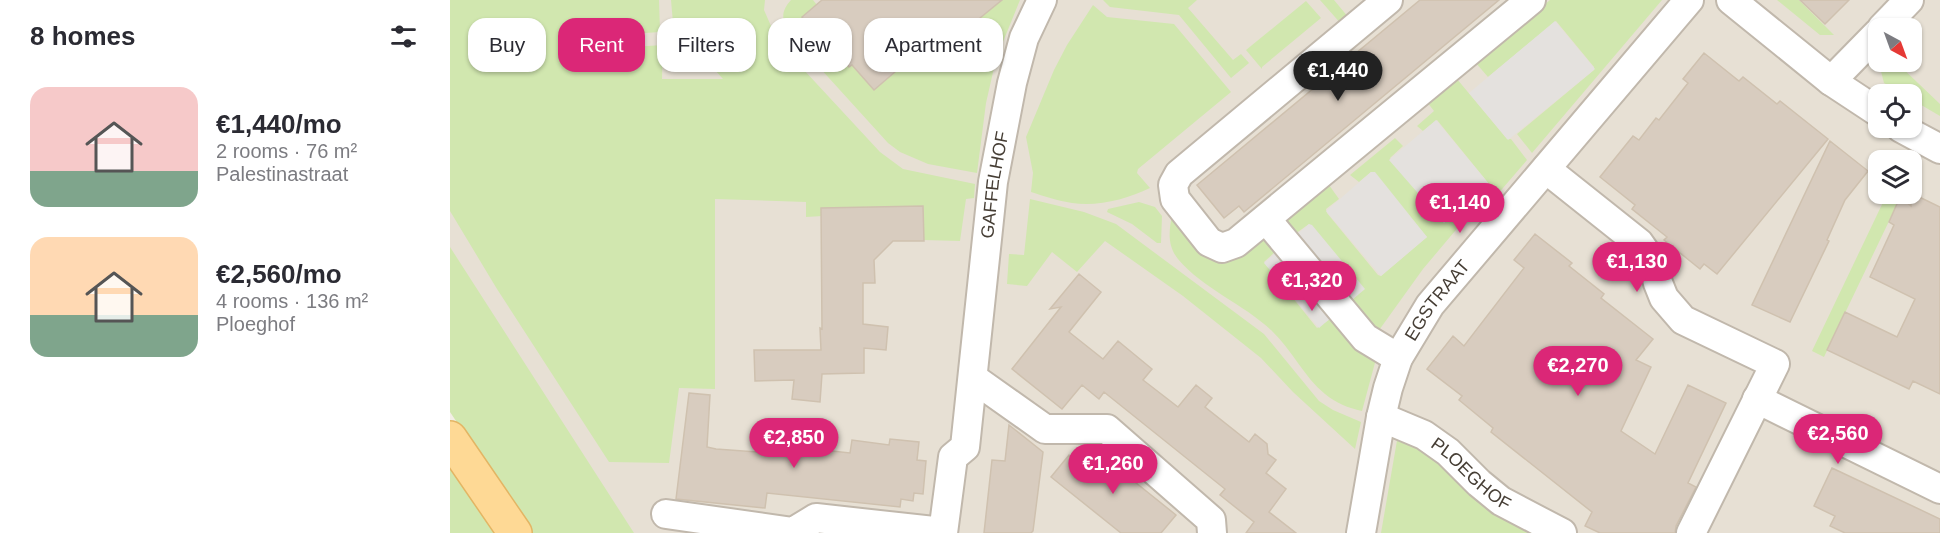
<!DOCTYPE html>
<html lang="en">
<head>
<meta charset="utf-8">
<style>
	body { margin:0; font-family:Arial,sans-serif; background:#f2f2f3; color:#2b2b33; height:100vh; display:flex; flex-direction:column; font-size:22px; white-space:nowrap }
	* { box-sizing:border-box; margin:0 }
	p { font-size:20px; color:#7c7c81 }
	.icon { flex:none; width:33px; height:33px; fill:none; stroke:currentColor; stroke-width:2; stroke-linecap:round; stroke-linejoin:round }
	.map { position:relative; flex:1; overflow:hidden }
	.drawer { display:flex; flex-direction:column; background:#fff; width:450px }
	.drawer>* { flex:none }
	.banner { position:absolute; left:18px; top:18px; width:570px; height:54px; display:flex; gap:12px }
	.needle { width:39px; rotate:139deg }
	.controls { position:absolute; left:1418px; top:18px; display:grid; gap:12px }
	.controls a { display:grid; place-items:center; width:54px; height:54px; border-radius:12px; background:#fff; box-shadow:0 2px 4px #0004; font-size:30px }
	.price { position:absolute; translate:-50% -51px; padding:0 14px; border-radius:21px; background:#db2777; color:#fff; font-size:20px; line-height:39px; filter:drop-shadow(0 2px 3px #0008) }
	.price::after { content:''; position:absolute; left:50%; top:36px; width:18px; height:14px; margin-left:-9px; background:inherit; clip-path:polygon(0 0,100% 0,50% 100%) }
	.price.selected { background:#222; color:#fff }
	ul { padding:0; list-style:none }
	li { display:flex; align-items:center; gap:18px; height:150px; padding:0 30px }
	li span { display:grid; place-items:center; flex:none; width:168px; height:120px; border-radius:18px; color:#555 }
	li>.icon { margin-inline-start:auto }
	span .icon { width:72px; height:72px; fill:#fffc; stroke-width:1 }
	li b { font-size:26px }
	h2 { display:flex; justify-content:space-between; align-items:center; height:72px; padding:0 30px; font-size:26px }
	.chip { padding:0 21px; border-radius:18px; background:#fff; box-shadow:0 2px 4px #0004; font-size:21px; line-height:54px }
	.chip.selected { background:#db2777; color:#fff }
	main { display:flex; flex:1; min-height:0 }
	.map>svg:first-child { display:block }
	.residential { fill:#e7e0d4; fill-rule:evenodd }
	.green { fill:#d1e7af }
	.parking { fill:#e4e1de }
	.building { fill:#d8ccbf; stroke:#cfc1af; stroke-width:1.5 }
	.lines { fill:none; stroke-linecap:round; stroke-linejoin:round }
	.street-casing { stroke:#c1b8ac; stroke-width:32 }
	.primary-casing { stroke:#e3b564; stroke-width:36 }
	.street { stroke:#fff; stroke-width:28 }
	.primary { stroke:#fed995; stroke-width:33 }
	.labels { text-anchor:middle; stroke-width:4.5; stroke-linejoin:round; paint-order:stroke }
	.street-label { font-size:18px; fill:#463e35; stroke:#fff }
</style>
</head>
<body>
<main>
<section class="drawer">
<h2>8 homes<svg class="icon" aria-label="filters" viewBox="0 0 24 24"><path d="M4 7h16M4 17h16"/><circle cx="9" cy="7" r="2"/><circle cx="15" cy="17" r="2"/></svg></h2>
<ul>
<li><span style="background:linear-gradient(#f6c9c9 70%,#7fa58c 0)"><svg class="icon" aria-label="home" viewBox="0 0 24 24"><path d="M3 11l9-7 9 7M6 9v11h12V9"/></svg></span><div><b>€1,440/mo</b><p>2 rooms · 76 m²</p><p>Palestinastraat</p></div></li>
<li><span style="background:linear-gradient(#ffd9b3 65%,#7fa58c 0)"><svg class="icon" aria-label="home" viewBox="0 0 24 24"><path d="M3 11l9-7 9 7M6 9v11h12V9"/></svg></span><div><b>€2,560/mo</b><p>4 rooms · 136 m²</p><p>Ploeghof</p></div></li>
</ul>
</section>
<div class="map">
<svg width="1490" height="533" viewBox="0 0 1490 533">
	<rect width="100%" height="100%" fill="#f3eee6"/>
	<!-- residential -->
	<path class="residential" d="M0,0H1490V533H128L0,304ZM1428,28H1461V62H1428ZM1428,94H1461V128H1428ZM1428,160H1461V194H1428Z"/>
	<!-- green -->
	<path class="green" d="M0,0H209L210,32L166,35V48L213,45L212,79H273L223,23L221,0H315L314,10L328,42L430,152L453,169L525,184L524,198L516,199L510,241L473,240V210L356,217V202L265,199V389L229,388L219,463L159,462L47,289L0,211Z
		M341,0H363L367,5L352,18L375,44L378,41L399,66L402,65L424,90L460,59L470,70L493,49L506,64L542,33L530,18L545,6L541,0H570L546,59L536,103L527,173L478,164L450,152L438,143L339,34C332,20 330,12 341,0Z
		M653,0H747L738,8L783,60L791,54L799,63L781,78L729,15L660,7Z
		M870,0H884L899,18L892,25Z
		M1100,0H1212L1082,153L1067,134L1144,70V67L1106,21L1038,77L1025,62Z
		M1327,0H1349L1384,35H1370Z
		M856,1L871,18L812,67V69L796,50Z
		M643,5L657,17L724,24L781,92L688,169L687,173L700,188C677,199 648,207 622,203C608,201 594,196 581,192L583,173L576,137L604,70L617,45Z
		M1428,60L1446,62L1490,104V116L1461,99V94H1454L1434,83Z
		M1007,79L1057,139H1061L1077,160L1034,210L1021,212L973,269L927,333L915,322L859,224L845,234L834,219L879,185L889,199L876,209L877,213L928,275L931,276L977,237L921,172L909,182L900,175L945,138L953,146L940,158L994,223L1039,184L987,120L973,131L967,126L984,111L977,102Z
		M1437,194H1452L1374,357L1362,351Z
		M580,199L634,212L666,224L814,334L869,401L883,410L911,422L905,449L843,392L811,358L733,296L655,241L627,272L602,252L577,286L557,284L559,254L574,255Z
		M689,202L705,207L712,216L711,243H707L682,224L657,212L658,209Z
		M722,215L753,253L813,237L826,251L814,262L867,328L883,317L926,359L912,411C898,408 886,403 875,394C854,377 842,350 822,331C794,304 753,289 728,259C717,245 719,231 722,215Z
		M0,247L184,533H81L0,412Z
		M949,429L1098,533H931Z
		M0,463L48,533H0Z"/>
	<!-- parking -->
	<path class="parking" d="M1105,21L1145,69L1058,140L1019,93Z
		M986,120L1039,184L994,223L939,160Z
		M921,172H925L977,237L931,276L876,211Z
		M859,224L862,225L915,289L869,328L814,263Z"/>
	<!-- building -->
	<path class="building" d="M372,0H552L530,18L543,32L506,64L493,49L469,70L460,59L424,90L402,65L399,67L378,41L375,44L352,17Z
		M970,0H1049L794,212L789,206L774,218L747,185Z
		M1350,0H1399L1375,24Z
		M1254,53L1289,81L1293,77L1327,104L1330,101L1378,139L1267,274L1254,264L1250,269L1214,240L1217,237L1182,209L1185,205L1150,177L1183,136L1189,140L1206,118L1209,120L1238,83L1233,79Z
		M1380,141L1418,171L1395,200L1377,240L1379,241L1340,322L1302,305Z
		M1461,193L1490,207V394L1463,381L1459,389L1377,350L1395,312L1447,337L1465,299L1420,277L1444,225L1439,222L1450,197L1461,206Z
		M473,206L474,241H443L424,260L425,283H413V324L438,327L436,350L414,348V373L372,374L370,402L342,399L344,380L305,381L304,350H371L370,328L372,329L371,208Z
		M1085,234L1122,263L1119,266L1154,294L1151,298L1203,339L1186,360L1201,367L1171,431L1205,454L1238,385L1276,403L1238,483L1246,487L1226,526L1225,533H1150L1135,526L1142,512L1041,432L1043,428L1009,400L1012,396L977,369L1003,336L1014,346L1074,268L1064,260Z
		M629,274L651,292L619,332L653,359L668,341L702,369L693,380L728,407L746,385L762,398L755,407L799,442L805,434L817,444L818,454L826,460L816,473L836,489L819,512L846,533H796L804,522L770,495L775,489L654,392L649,399L632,385L612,409L562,369L611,307L600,309Z
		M239,393L260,395L257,447L266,449L321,453L323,432L347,435L345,447L400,453L402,440L439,445L440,439L469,442L467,460L476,461L473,494L464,493L463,501L451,499L450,507L317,493L315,508L226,499Z
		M559,425L593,452L583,531L581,533H534L542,460L555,461Z
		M640,446L726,515L711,533H671L601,477L619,455L627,462Z
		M1382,468L1490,519V533H1395L1380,526L1385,516L1364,506Z"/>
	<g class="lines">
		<defs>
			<g id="street">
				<path d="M938,0L729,174L723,185L725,199L759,242L772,248L786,243L1081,0"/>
				<path d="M1281,0L1381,81L1428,112"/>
				<path d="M1432,28L1459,0"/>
				<path d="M1381,81L1428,33"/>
				<path d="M1451,128L1490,149"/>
				<path d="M1096,169L1189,243L1203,263L1208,283L1214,298L1233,320L1325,364L1241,533"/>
				<path d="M816,219L915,338L948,358"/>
				<path d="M523,378L595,429H657L761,520L762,533"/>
				<path d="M1307,399L1490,489"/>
				<path id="s1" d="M931,417L974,435L998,452L1029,483L1051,501L1112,533"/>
				<path d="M216,514L343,532L366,518L493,532"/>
				<path id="s2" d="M493,533L503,457L515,447L543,182L562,83L574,38L592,0"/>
				<path id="s3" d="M911,533L931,417L938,388L948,358L980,305L1239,0"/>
			</g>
			<path id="primary" d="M0,438L65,533"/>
		</defs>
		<!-- street casing -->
		<use href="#street" class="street-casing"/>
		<!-- primary casing -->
		<use href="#primary" class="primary-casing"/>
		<!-- street -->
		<use href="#street" class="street"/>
		<!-- primary -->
		<use href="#primary" class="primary"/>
	</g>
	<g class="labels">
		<!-- street labels -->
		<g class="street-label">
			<text dy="6" stroke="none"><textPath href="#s2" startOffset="356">GAFFELHOF</textPath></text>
			<text dy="6" stroke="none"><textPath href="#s3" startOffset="249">EGSTRAAT</textPath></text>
			<text dy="6" stroke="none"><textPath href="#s1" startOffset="108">PLOEGHOF</textPath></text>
		</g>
	</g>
</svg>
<div class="controls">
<a><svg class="needle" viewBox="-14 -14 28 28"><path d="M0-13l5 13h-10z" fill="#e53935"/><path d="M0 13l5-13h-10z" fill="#7c7c81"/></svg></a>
<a><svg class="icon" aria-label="locate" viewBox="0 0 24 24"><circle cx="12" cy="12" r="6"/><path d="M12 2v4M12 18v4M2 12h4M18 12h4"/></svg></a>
<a><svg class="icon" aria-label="layers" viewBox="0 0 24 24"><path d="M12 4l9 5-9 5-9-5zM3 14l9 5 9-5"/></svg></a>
</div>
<b class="price selected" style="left:888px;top:102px">€1,440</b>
<b class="price" style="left:1010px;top:234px">€1,140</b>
<b class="price" style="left:1187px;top:293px">€1,130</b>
<b class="price" style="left:862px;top:312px">€1,320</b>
<b class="price" style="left:1128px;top:397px">€2,270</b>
<b class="price" style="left:1388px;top:465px">€2,560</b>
<b class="price" style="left:344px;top:469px">€2,850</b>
<b class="price" style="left:663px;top:495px">€1,260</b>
<div class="banner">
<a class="chip">Buy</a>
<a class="chip selected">Rent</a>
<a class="chip">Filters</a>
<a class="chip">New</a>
<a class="chip">Apartment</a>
</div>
</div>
</main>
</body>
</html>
